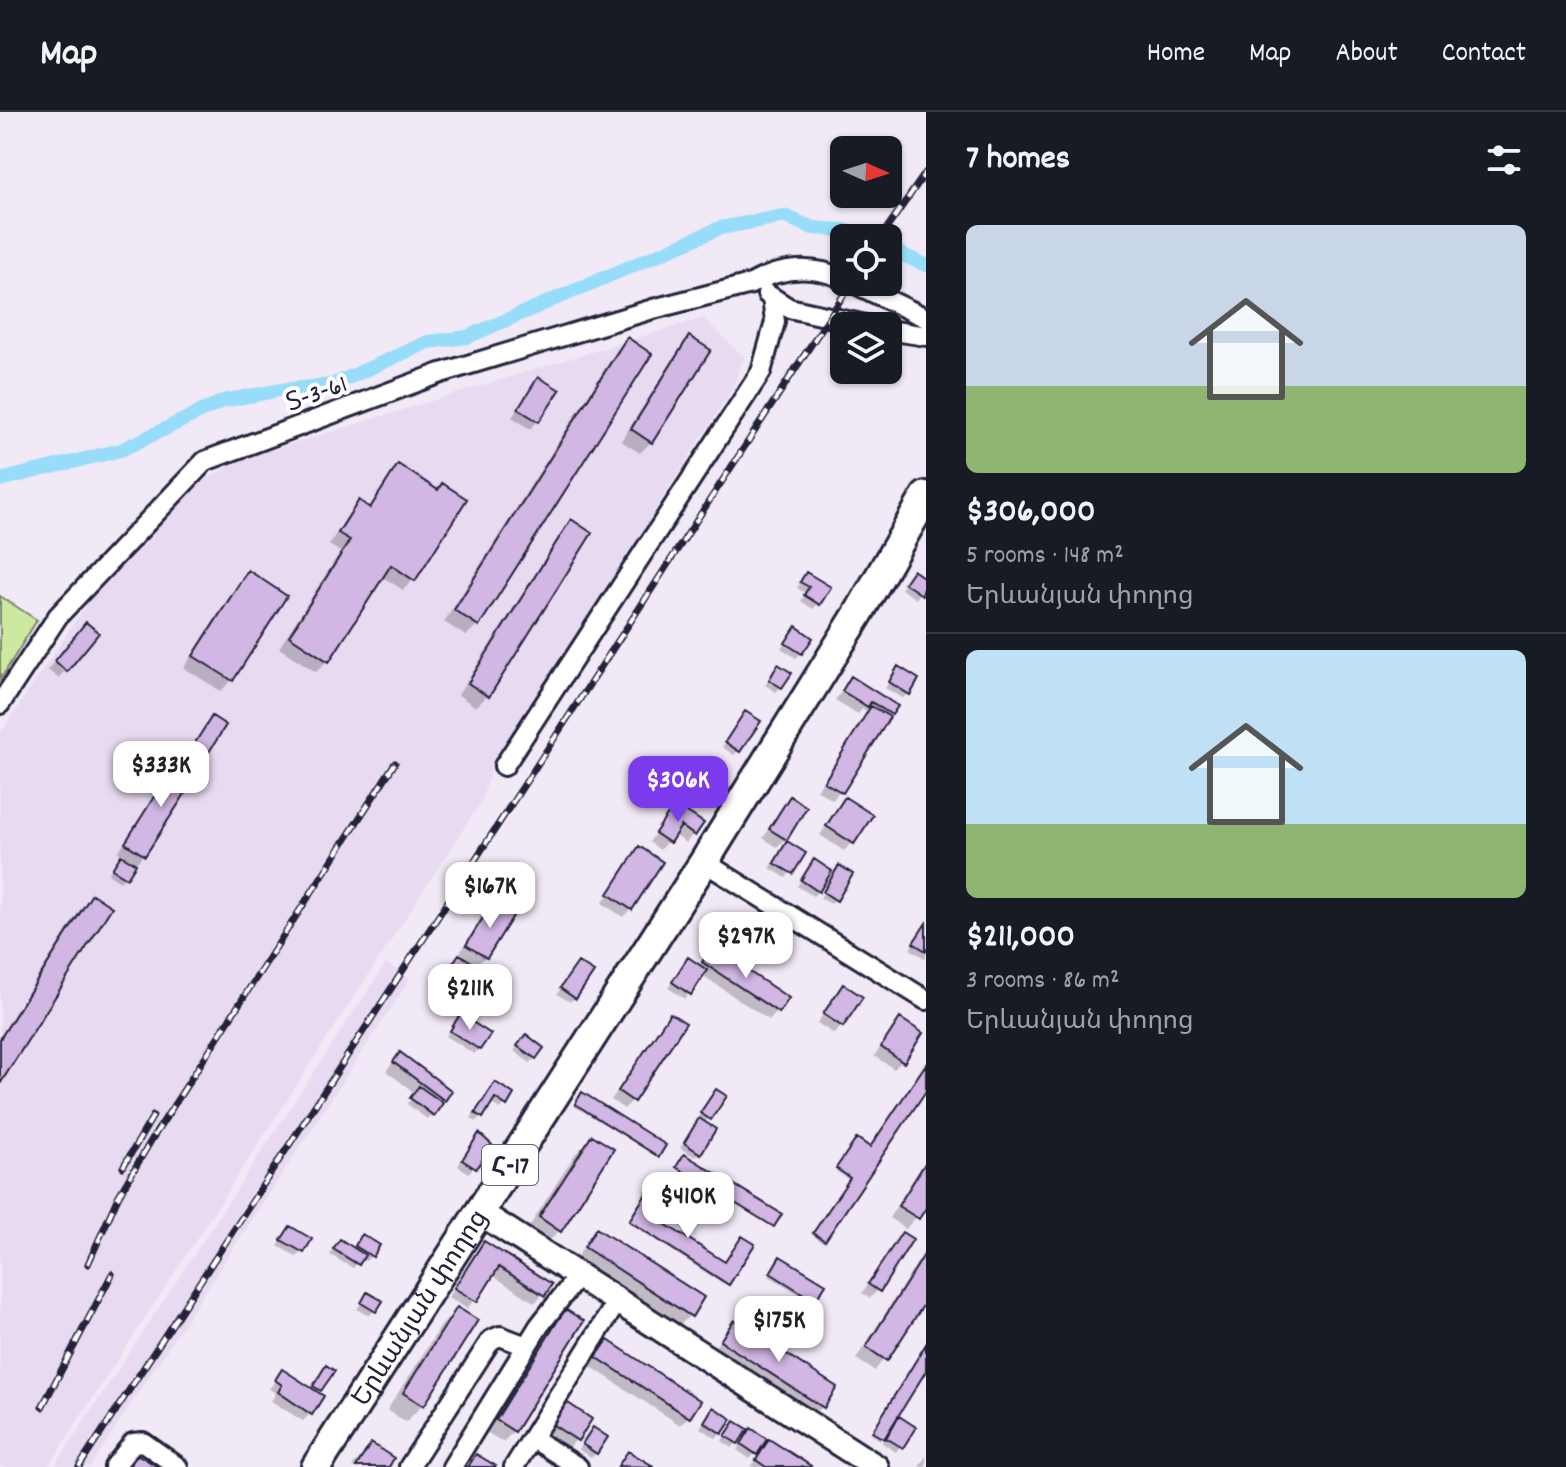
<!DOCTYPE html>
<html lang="en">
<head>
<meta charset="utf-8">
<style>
	body { margin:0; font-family:Dekko,"Noto Sans Armenian",sans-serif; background:#20242c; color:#f1f3f6; height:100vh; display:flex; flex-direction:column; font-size:30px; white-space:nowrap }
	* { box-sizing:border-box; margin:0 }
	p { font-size:26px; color:#9ea1a6 }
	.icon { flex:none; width:44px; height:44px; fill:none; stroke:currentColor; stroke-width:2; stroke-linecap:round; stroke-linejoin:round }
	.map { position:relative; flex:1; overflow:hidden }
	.panel { display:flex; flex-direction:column; background:#171b24; width:640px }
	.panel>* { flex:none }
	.needle { width:52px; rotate:93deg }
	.tools { position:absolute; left:830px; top:24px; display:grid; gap:16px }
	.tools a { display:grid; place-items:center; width:72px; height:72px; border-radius:12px; background:#171b24; box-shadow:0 2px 6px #0004; font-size:40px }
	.price { position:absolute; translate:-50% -68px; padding:0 18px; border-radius:16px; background:#fff; color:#222; font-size:26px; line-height:52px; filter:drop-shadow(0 2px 4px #0008) }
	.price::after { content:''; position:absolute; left:50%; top:48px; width:24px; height:18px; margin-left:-12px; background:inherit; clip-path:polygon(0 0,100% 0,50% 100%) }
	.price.current { background:#7c3aed; color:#fff }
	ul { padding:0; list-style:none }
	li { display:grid; align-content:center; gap:16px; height:424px; padding:0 40px }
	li+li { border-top:2px solid #363941 }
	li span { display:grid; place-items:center; height:248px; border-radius:12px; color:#555 }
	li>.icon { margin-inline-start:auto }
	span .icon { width:144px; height:144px; fill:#fffc; stroke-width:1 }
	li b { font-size:34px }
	h2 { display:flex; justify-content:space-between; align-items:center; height:96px; padding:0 40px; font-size:34px }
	header { display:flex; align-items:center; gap:48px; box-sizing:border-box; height:112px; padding:0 40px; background:#171b24; border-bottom:2px solid #363941 }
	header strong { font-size:38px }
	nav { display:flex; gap:44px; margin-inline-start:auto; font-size:28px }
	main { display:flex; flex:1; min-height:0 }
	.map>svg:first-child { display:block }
	.built { fill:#e8daf1 }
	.green { fill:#cde9a0; stroke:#78866e; stroke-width:2 }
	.shadow { fill:#0003 }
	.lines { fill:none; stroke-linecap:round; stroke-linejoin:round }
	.canal { stroke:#97dcf9; stroke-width:14 }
	.building { fill:#d2b6e4; stroke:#22223b; stroke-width:2 }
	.minor-casing { stroke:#22223b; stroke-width:24 }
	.major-casing { stroke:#22223b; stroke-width:30 }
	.highway-casing { stroke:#22223b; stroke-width:34 }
	.minor { stroke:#fff; stroke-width:18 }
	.major { stroke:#fff; stroke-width:24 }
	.highway { stroke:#fff; stroke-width:28 }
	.rail-casing { stroke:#22223b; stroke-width:7 }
	.rail { stroke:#fff; stroke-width:4; stroke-dasharray:12; stroke-linecap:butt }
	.labels { text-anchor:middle; stroke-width:8; stroke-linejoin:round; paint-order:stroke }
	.shield { fill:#fff; stroke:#646476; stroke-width:2 }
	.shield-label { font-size:24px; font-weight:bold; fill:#22223b }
	.street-label { font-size:26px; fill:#22223b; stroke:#fff }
</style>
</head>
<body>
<header>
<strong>Map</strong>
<nav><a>Home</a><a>Map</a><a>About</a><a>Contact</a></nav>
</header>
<main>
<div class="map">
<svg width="926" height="1355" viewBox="0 0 926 1355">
	<rect width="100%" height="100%" fill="#f2e9f7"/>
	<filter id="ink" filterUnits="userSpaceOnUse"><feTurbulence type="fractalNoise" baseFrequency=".0125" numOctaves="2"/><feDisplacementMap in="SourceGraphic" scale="16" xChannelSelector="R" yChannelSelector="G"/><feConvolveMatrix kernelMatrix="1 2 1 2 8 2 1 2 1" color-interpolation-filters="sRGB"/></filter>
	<g filter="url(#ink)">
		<!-- built -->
		<path class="built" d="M703,206L744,245L731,279L492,655L481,690L48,1355H0V622L101,471L203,369L245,346Z
			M386,851L410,867L90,1355H54Z"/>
		<!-- green -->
		<path class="green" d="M0,484L37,508L0,568Z"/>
		<!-- shadow -->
		<path class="shadow" d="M690,227L651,330L640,341L621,329L679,238Z
			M627,228L649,242L477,513L466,524L444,510L616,239Z
			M539,267L538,309L530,317L512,305Z
			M398,355L436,379L442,373L414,467L403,478L381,464L327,549L316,560L279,536L340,440L329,433L348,402L359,391L368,396Z
			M572,410L590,422L487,584L476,595L458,583L561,421Z
			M248,461L232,568L221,579L184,556L237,472Z
			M914,461L926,469L916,487L901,477Z
			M807,462L818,492L813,497L801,489L805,481L797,476Z
			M78,521L66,558L58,566L48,558Z
			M791,522L801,541L796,546L781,536Z
			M778,555L781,575L776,580L765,573Z
			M898,557L908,582L903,586L885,576Z
			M851,567L890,602L833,688L817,678L867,600L862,597L858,602L835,588Z
			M212,607L223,614L195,655L184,648Z
			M741,607L739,638L734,643L722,635Z
			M177,652L194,663L143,743L120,770L108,762L123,743L118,740Z
			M699,654L698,686L693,691L680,682Z
			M790,686L785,727L777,735L763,726Z
			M845,687L852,730L844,739L820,723Z
			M675,694L701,712L686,731L673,722L660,738L649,730Z
			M787,732L803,742L786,766L770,756Z
			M640,737L631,797L623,805L602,791Z
			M814,750L818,779L813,784L797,774Z
			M839,756L836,787L831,792L820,786Z
			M92,785L0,968V924L81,796Z
			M493,794L485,845L477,853L472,849L457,868L446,860Z
			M926,810V847L910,837Z
			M712,838L777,900L769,908L702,863L685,887L668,876L683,853L698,854Z
			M578,852L575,885L570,890L557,882Z
			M843,874L842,914L834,922L817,911Z
			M670,903L632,989L624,997L611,988Z
			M900,909L902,949L894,957L874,944Z
			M455,910L479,937L474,942L446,924Z
			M521,930L535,946L530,951L514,939Z
			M400,942L450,980L427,1007L407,992L415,981L386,959Z
			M926,954V976L822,1130L812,1123L849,1068L836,1059L855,1030L870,1037Z
			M495,972L505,992L500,997L490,991L476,1010L471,1006Z
			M581,984L664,1034L657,1044L574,994Z
			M712,985H724L704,1012L700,1040L695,1045L680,1036Z
			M592,1026L560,1118L543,1135L524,1123L575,1042Z
			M474,1028L489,1033L469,1061L458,1054Z
			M683,1046L772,1114L676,1057Z
			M926,1047V1092L906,1117L889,1106Z
			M650,1078L651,1106L725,1173L629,1111Z
			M290,1116L309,1128L297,1145L278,1134Z
			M597,1118L690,1203L679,1214L575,1147Z
			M902,1122L878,1178L870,1186L862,1181Z
			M362,1125L371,1144L366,1149L361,1146L353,1156L330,1143L335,1135L353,1137Z
			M484,1131L549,1173L535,1191L492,1163L467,1197L448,1185Z
			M926,1137V1185L875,1259L856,1247Z
			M779,1149L823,1173L812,1190L769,1164Z
			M368,1182L374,1199L369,1204L357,1197Z
			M457,1197L422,1293L406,1310L387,1298L441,1214Z
			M565,1200L514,1319L503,1330L486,1320L554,1211Z
			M734,1211L823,1294L812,1305L711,1240Z
			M608,1231L688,1305L680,1313L590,1254Z
			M926,1234V1255L891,1315L899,1307L913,1315L896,1340L882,1331L886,1322L880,1328L871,1322Z
			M282,1260L310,1278L322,1261L311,1301L303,1309L271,1289L276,1281L269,1277Z
			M565,1292L576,1328L568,1336L544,1320Z
			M708,1303L721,1321L716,1326L700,1316Z
			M730,1316L737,1331L732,1336L722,1329Z
			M593,1317L596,1341L591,1346L578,1337Z
			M746,1324L756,1340L750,1347L737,1338Z
			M770,1330L808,1355H750Z
			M371,1334L386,1355H352L355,1351Z
			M926,1344V1355H919Z"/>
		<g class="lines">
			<!-- canal -->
			<path class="canal" d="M888,137L926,153
				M0,368L121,338L223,289L280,278L332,273L428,230L467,225L720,116L784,104L813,116L845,118L863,126"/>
		</g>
		<!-- building -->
		<path class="building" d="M689,224L711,238L652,331L631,317Z
			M627,225L652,242L479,514L454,498Z
			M538,265L560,278L539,310L518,297Z
			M398,352L438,378L442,371L467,387L415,469L391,453L329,550L289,524L350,428L338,421L359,388L370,396Z
			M571,407L592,421L489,585L468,571Z
			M248,458L287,484L233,569L193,544Z
			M913,458L926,467L922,483L904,471Z
			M806,460L831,475L820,493L804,483L809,475L800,470Z
			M86,510L99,521L67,560L55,549Z
			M796,514L813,526L802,542L785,531Z
			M778,552L792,561L782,576L769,568Z
			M898,554L919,567L910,583L889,570Z
			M851,564L898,594L892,603L871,590L868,595L842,579Z
			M871,594L890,605L843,681L824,670Z
			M745,599L761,609L740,640L725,630Z
			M212,604L226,613L202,651L188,642Z
			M703,646L719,657L699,687L683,677Z
			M176,650L197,663L145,744L125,731Z
			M790,684L807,695L787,728L769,717Z
			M845,685L873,703L854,732L826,714Z
			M675,692L704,711L695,724L681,714L670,731L655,721Z
			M787,729L806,741L793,762L774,751Z
			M639,734L663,750L632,798L608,782Z
			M121,743L136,752L127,766L112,757Z
			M814,747L832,759L819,780L801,768Z
			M839,753L853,762L837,789L823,780Z
			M92,782L112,795L0,972V927Z
			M492,791L513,804L487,846L466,833Z
			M926,811V839L913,831Z
			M712,835L789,886L779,901L702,850Z
			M459,842L473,851L464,864L450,855Z
			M688,845L707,858L691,883L672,870Z
			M578,850L594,860L576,887L560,876Z
			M843,872L863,885L843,915L823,902Z
			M670,901L686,911L634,990L618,979Z
			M460,902L491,922L480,938L450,919Z
			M900,906L923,921L904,951L881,935Z
			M526,922L544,936L536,947L517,934Z
			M400,940L452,979L445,989L393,950Z
			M926,952V979L825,1129L813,1121L850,1066L836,1056L857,1026L870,1035Z
			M495,970L514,982L507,994L495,986L483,1006L475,1001Z
			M419,974L443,991L434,1004L410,986Z
			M716,977L727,984L711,1008L700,1001Z
			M582,980L666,1033L659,1045L575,992Z
			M699,1006L716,1017L701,1042L684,1031Z
			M479,1021L492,1033L476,1057L462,1048Z
			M592,1023L614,1037L561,1120L539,1105Z
			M684,1042L782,1102L774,1115L676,1055Z
			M926,1050V1096L919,1107L898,1094Z
			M651,1074L667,1084L654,1105L725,1150L742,1124L755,1132L729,1173L629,1109Z
			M290,1114L312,1127L304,1141L281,1128Z
			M596,1116L704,1185L692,1205L584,1135Z
			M902,1120L913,1127L880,1180L868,1172Z
			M362,1122L380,1133L373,1145L355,1134Z
			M340,1127L365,1143L359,1153L333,1137Z
			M484,1129L552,1172L545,1184L499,1155L477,1190L454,1176Z
			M926,1140V1189L887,1249L866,1235Z
			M780,1144L826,1172L815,1189L770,1161Z
			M367,1180L383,1189L376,1200L361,1191Z
			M457,1195L478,1208L424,1294L403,1281Z
			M565,1197L584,1209L515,1320L496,1308Z
			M734,1208L837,1275L824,1296L720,1229Z
			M608,1228L701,1289L690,1306L596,1245Z
			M926,1232V1259L884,1327L872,1320Z
			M326,1253L335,1259L321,1279L313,1274Z
			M282,1257L324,1284L312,1303L278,1280L282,1273L275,1268Z
			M565,1289L592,1307L578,1329L550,1311Z
			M713,1295L732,1307L722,1322L704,1310Z
			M899,1304L916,1315L903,1336L886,1326Z
			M735,1309L748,1317L738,1332L725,1324Z
			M593,1315L608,1325L597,1342L582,1332Z
			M751,1316L767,1327L757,1343L741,1332Z
			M769,1327L811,1354L810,1355H766L756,1348Z
			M371,1331L394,1346L389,1355H356Z
			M132,1339L158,1355H123Z
			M628,1339L653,1354L652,1355L618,1354Z
			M476,1342L496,1354L495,1355H468Z"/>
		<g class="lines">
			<defs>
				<path id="minor" d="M851,170L926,206
					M767,182L789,196L870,214
					M888,218L926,224
					M0,592L58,504L205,349L441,261L653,197L751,172C781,155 813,153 844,167
					M504,654L761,260L775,210L772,185
					M704,750L926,888
					M532,1326L578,1355
					M114,1355L133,1331L143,1330L178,1355
					M409,1355L491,1228L500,1224L526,1234
					M452,1355L539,1214L579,1163
					M514,1355L618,1188"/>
				<path id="major" d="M479,1100L876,1355"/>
				<g id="highway">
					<path id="s1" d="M316,1355L704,750L857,504L926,384"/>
				</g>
			</defs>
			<!-- minor casing -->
			<use href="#minor" class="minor-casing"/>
			<!-- major casing -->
			<use href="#major" class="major-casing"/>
			<!-- highway casing -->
			<use href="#highway" class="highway-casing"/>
			<!-- minor -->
			<use href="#minor" class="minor"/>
			<!-- major -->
			<use href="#major" class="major"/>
			<!-- highway -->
			<use href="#highway" class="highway"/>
			<defs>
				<path id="rail" d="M880,126L926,60
					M123,1055L153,1004
					M88,1152L118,1085L152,1027L395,651
					M42,1295L112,1162
					M79,1355L852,170"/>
			</defs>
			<!-- rail casing -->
			<use href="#rail" class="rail-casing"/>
			<!-- rail -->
			<use href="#rail" class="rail"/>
		</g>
	</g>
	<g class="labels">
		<!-- shield labels -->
		<rect class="shield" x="482" y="1033" width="56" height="40" rx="6"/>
		<g class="shield-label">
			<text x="510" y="1061">Հ-17</text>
		</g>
		<!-- street labels -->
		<g class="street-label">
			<text transform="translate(316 280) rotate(-20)" y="9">Տ-3-61</text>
			<text dy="9" stroke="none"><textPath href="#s1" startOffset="190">Երևանյան փողոց</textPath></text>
		</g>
	</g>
</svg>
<div class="tools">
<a><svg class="needle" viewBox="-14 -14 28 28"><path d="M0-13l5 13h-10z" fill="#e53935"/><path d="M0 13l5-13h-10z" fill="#9ea1a6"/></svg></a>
<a><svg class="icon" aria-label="locate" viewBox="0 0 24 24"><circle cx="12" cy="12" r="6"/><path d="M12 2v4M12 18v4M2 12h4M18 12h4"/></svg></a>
<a><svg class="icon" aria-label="layers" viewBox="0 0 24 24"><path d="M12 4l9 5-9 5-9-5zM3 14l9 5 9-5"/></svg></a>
</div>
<b class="price" style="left:161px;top:697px">$333K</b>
<b class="price current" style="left:678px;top:712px">$306K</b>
<b class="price" style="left:490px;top:818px">$167K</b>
<b class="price" style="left:746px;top:868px">$297K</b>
<b class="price" style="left:470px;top:920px">$211K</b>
<b class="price" style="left:688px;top:1128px">$410K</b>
<b class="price" style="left:779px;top:1252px">$175K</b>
</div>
<section class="panel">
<h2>7 homes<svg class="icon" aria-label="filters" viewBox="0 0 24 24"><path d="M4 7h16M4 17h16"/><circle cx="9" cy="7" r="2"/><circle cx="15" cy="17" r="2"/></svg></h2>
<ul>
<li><span style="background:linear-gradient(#c9d6e8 65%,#8fb573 0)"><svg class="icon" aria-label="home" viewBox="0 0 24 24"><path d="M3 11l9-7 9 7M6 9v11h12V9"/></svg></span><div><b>$306,000</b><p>5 rooms · 148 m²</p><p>Երևանյան փողոց</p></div></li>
<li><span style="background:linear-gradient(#bfe0f5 70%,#8fb573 0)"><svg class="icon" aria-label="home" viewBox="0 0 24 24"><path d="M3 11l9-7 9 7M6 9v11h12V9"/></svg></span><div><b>$211,000</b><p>3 rooms · 86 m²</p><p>Երևանյան փողոց</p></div></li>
</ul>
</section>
</main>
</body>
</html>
